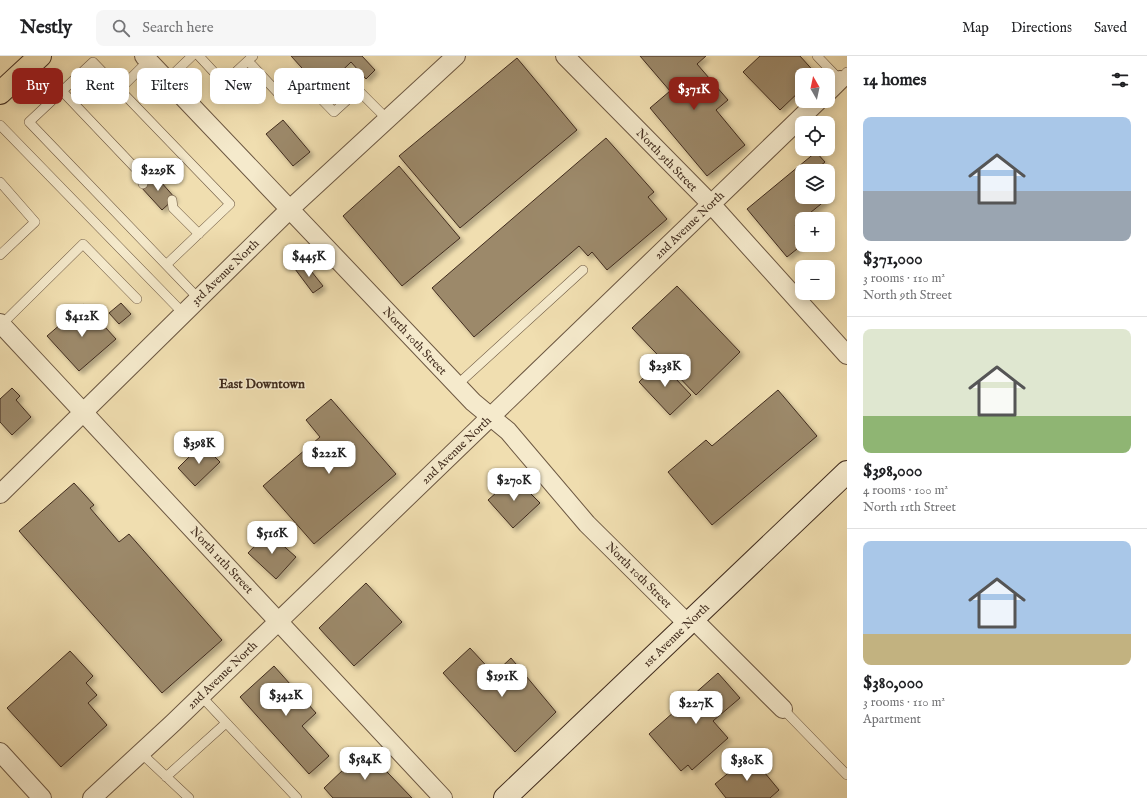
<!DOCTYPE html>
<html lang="en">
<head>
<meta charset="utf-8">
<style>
	body { margin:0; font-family:"IM FELL English",serif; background:#f6f6f6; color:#202124; height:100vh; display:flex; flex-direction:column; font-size:15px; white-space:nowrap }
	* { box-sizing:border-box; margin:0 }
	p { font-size:13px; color:#757577 }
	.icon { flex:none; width:22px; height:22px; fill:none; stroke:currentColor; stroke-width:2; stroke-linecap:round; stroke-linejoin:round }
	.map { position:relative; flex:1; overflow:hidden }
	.sheet { display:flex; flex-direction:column; background:#fff; width:300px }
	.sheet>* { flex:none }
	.hud { position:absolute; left:12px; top:12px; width:380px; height:36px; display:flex; gap:8px }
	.needle { width:26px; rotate:351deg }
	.fabs { position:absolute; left:795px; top:12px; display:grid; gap:8px }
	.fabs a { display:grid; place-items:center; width:40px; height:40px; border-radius:8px; background:#fff; box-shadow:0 2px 10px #0003; font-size:20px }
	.price { position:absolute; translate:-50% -34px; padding:0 9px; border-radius:8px; background:#fff; color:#222; font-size:13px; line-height:26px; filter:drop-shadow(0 1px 2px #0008) }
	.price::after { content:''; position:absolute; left:50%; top:24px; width:12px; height:9px; margin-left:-6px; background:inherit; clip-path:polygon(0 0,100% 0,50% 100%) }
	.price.current { background:#8f2418; color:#fff }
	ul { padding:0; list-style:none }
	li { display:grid; align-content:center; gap:8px; height:212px; padding:0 16px }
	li+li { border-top:1px solid #e0e0e0 }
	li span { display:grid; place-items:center; height:124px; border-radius:8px; color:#555 }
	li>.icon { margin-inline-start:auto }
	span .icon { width:72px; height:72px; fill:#fffc; stroke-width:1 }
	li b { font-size:17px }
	h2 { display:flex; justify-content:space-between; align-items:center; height:48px; padding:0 16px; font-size:17px }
	.pill { padding:0 14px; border-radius:8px; background:#fff; box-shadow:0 2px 10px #0003; font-size:14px; line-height:36px }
	.pill.current { background:#8f2418; color:#fff }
	header { display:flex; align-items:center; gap:24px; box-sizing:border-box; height:56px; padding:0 20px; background:#fff; border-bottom:1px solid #e0e0e0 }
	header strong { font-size:19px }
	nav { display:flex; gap:22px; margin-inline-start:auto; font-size:14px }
	.search { width:280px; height:36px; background:#f6f6f6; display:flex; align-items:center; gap:10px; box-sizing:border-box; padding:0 14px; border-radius:8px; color:#757577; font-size:15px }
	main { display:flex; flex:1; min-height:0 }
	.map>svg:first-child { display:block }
	.building { fill:#9c896a; stroke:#412c1e; filter:url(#shadow) }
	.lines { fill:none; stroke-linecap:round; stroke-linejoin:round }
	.service-casing { stroke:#6d5842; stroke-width:10 }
	.minor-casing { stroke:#6d5842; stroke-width:20 }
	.secondary-casing { stroke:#412c1e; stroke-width:24 }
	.primary-casing { stroke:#412c1e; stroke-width:24 }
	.service { stroke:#f5eacc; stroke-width:9 }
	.minor { stroke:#f5eacc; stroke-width:18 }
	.secondary { stroke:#f5eacc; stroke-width:22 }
	.primary { stroke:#f0deb0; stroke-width:22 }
	.labels { text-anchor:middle; stroke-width:3; stroke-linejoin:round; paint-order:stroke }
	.street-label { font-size:12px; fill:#412c1e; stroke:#f5eacc }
	.neighbourhood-label { font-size:13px; font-weight:bold; fill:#412c1e; stroke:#f5eacc }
</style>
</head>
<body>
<header>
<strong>Nestly</strong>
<div class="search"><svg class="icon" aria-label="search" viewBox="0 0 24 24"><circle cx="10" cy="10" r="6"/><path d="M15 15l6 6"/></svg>Search here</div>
<nav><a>Map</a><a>Directions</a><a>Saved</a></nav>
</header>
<main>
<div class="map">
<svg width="847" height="742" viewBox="0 0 847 742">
	<defs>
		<filter id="shadow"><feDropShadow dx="3.5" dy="3.5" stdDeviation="2" flood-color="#0004"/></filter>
	</defs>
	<rect width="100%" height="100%" fill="#f0deb0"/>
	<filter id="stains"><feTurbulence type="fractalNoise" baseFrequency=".005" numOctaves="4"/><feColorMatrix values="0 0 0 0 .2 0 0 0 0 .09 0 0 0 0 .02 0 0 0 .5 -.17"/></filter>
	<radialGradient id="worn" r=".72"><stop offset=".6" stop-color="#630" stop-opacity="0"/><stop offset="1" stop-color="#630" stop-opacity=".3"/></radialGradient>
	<!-- building -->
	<path class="building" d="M291,0H362L375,14L366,23L351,6L322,34Z
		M640,0H706L697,8L728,44L716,54L745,89L707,120L650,52L670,35Z
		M760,0H800L817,19H802V33L780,54L743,16Z
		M517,2L577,74L460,172L399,100Z
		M283,64L310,96L293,110L266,78Z
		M606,82L654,136L648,141L667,163L607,214L592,196L588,200L579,190L474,281L432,232Z
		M816,96L825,106L814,115H802V141H828V136L831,140L795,169L802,178V189L787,201L747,153Z
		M399,110L460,182L402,230L343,160Z
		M154,118L175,142L162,154L140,130Z
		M304,206L323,230L313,237L295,213Z
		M677,230L740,296L696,339L632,272Z
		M121,247L131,258L119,268L109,257Z
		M84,248L116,283L79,315L47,280Z
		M660,306L691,339L670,359L639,326Z
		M12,332L20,340L16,344L31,361L12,379L0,366V343Z
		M778,334L817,380L712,469L668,416L706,384L712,390Z
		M331,343L396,418L314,488L263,430L320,381L306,364Z
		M202,388L220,406L195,430L178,412Z
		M514,421L540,447L513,472L488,444Z
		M74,427L94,449L90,452L119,486L129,478L222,584L162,637L19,475Z
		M268,476L296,501L276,523L248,497Z
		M366,527L402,566L354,610L319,572Z
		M470,592L494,618L511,602L556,656L515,696L443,617Z
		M70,595L93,620L86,627L97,639L88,647L107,669L61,711L7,652Z
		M274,610L316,657L302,670L329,700L309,718L240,641Z
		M718,617L740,642L713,665L728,682L692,714L688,709L681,715L649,678Z
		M365,693L412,742H333L324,732Z
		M750,699L779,734L770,742H726L715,728Z"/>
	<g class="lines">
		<defs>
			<path id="service" d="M199,0L224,27L253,0
				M817,0L840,24L847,16
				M248,5L279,38L299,20L334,56L358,34L387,63
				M167,24L192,0
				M120,33L148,5
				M62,35L140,117L151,120
				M0,69L183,257
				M140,117L143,128
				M0,126L35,166L0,199
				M172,144L173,152L199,178
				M167,208L230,148L93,6L29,66L198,242
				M1,269L83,188L137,243
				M457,329L583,214
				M201,640L297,742
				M783,653L847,719
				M141,697L189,742
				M166,721L226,667"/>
			<path id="minor" d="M144,0L473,346L508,375L587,468L688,568
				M565,0L711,148L847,299
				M828,36L840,24
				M0,267L443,742
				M0,438L291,152L456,0
				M693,563L783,653
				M0,696L42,742
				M92,742L173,667L818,45"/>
			<path id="secondary" d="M505,742L847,416"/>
			<path id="primary" d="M0,37L40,0"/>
		</defs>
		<!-- service casing -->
		<use href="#service" class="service-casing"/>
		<!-- minor casing -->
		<use href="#minor" class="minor-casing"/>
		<!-- secondary casing -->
		<use href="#secondary" class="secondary-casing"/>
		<!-- primary casing -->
		<use href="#primary" class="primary-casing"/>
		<!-- service -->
		<use href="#service" class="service"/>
		<!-- minor -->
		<use href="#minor" class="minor"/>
		<!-- secondary -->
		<use href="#secondary" class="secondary"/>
		<!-- primary -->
		<use href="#primary" class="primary"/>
	</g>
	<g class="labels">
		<!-- street labels -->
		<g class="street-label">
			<text transform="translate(667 104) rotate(46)" y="4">North 9th Street</text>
			<text transform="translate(689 169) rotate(-44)" y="4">2nd Avenue North</text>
			<text transform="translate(225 216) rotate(-44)" y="4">3rd Avenue North</text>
			<text transform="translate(415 285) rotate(47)" y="4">North 10th Street</text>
			<text transform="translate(456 394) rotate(-44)" y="4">2nd Avenue North</text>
			<text transform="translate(222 504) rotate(47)" y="4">North 11th Street</text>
			<text transform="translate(639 519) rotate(45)" y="4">North 10th Street</text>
			<text transform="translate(676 579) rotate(-44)" y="4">1st Avenue North</text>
			<text transform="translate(222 619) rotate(-44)" y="4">2nd Avenue North</text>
		</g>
		<!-- neighbourhood labels -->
		<g class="neighbourhood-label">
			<text x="262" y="332">East Downtown</text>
		</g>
	</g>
	<rect width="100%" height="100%" filter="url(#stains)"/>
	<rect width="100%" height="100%" fill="url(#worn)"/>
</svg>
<div class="fabs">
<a><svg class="needle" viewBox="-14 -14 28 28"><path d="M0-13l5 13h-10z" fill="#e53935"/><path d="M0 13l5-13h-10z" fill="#757577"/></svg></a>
<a><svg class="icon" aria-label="locate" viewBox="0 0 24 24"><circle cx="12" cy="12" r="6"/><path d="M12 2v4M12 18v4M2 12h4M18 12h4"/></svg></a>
<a><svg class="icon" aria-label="layers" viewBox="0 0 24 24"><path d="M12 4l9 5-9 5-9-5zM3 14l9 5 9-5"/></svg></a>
<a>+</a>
<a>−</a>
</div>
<b class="price current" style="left:694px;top:55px">$371K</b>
<b class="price" style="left:158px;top:136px">$229K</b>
<b class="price" style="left:309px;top:222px">$445K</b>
<b class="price" style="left:82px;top:282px">$412K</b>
<b class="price" style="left:665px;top:332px">$238K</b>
<b class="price" style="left:199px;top:409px">$398K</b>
<b class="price" style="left:329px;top:419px">$222K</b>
<b class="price" style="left:514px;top:446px">$270K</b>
<b class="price" style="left:272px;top:499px">$516K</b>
<b class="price" style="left:502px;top:642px">$191K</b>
<b class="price" style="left:286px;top:661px">$342K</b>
<b class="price" style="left:696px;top:669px">$227K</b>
<b class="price" style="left:365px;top:725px">$584K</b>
<b class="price" style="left:747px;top:726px">$380K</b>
<div class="hud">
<a class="pill current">Buy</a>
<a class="pill">Rent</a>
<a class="pill">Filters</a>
<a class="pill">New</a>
<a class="pill">Apartment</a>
</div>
</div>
<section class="sheet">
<h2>14 homes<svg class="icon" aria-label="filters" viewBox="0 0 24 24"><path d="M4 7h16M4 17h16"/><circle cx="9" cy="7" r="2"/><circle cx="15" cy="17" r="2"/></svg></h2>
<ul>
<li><span style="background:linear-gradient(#a9c7e8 60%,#9aa5b1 0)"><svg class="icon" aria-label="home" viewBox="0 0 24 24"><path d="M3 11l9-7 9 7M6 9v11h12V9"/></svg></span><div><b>$371,000</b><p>3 rooms · 110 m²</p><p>North 9th Street</p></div></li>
<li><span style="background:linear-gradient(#dfe7d0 70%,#8fb573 0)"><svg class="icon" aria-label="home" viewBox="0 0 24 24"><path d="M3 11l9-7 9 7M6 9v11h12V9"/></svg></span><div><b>$398,000</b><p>4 rooms · 100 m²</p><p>North 11th Street</p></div></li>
<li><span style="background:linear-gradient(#a9c7e8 75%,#c2b280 0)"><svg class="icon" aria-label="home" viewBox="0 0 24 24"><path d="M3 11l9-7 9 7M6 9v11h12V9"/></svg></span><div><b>$380,000</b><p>3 rooms · 110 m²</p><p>Apartment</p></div></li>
</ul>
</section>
</main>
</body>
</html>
